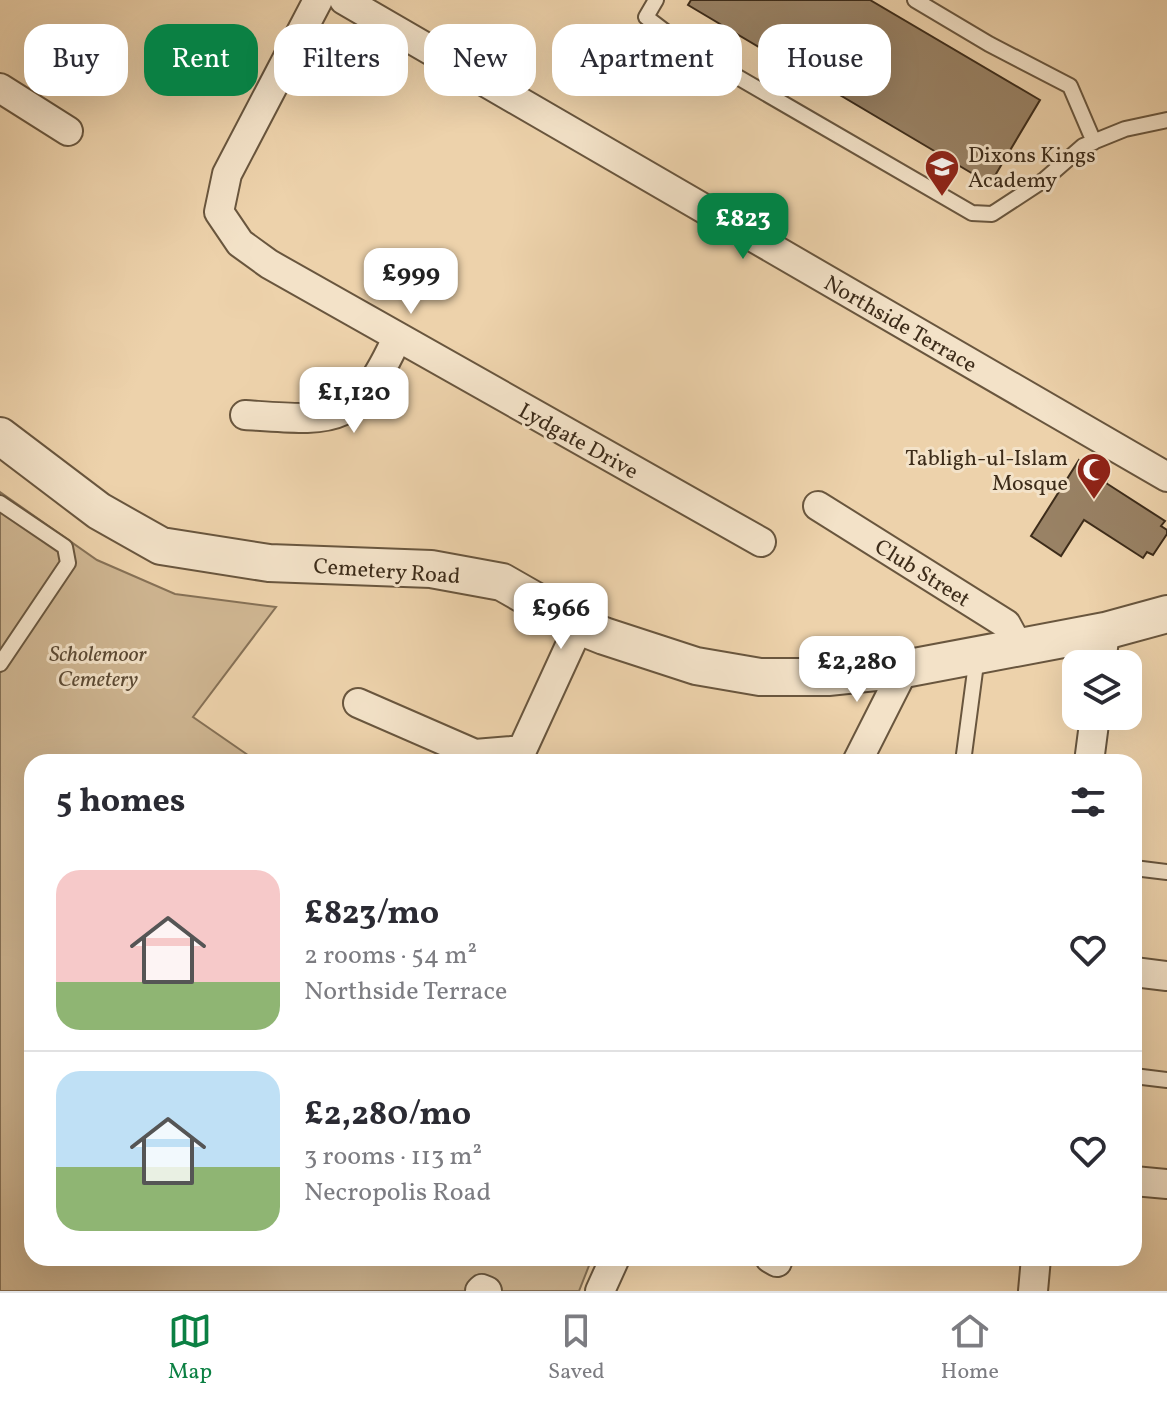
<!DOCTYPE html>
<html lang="en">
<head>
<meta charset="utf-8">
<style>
	body { margin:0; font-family:Vollkorn,serif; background:#f7f7f7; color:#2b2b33; height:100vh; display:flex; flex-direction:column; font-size:30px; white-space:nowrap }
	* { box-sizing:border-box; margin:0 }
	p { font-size:26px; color:#7c7c81 }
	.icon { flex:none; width:44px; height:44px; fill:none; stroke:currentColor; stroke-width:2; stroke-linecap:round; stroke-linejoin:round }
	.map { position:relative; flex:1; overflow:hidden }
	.sheet { position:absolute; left:24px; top:754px; width:1118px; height:512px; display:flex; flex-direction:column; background:#fff; border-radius:24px; box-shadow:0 8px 32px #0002 }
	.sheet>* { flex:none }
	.guide { position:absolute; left:24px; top:24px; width:1120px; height:72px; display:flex; gap:16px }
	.controls { position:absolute; left:1062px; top:650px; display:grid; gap:16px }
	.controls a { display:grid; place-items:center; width:80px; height:80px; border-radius:16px; background:#fff; box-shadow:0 8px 32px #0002; font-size:40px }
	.price { position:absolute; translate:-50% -68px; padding:0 18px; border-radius:16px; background:#fff; color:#222; font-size:26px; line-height:52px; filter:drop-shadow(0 2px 4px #0008) }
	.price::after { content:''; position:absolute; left:50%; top:48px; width:24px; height:18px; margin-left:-12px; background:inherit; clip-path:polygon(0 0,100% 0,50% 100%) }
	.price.selected { background:#0b8043; color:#fff }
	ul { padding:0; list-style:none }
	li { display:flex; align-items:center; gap:24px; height:200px; padding:0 32px }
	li+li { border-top:2px solid #e1e1e2 }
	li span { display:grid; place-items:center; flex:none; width:224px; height:160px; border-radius:24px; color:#555 }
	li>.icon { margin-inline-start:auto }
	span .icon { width:96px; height:96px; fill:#fffc; stroke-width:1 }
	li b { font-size:34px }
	h2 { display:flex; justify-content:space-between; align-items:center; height:96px; padding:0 32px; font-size:34px }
	.chip { padding:0 28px; border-radius:24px; background:#fff; box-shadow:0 8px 32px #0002; font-size:28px; line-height:72px }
	.chip.selected { background:#0b8043; color:#fff }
	.dock { display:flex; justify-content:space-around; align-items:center; height:112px; border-top:2px solid #e1e1e2; background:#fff; font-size:22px; color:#7c7c81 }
	.dock a { display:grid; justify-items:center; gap:4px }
	.dock .selected { color:#0b8043 }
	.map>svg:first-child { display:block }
	.green { fill:#cfb692; stroke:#867156; stroke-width:2 }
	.building { fill:#998265; stroke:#3d2c1a; stroke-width:2 }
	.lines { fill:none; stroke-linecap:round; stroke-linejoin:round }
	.service-casing { stroke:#69563e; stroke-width:18 }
	.minor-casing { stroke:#69563e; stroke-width:32 }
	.tertiary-casing { stroke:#69563e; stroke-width:40 }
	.service { stroke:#f3e2c8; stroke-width:14 }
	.minor { stroke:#f3e2c8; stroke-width:28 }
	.tertiary { stroke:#f3e2c8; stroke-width:36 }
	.labels { text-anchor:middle; stroke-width:6; stroke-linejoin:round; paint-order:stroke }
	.poi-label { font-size:22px; fill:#3d2c1a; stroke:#f3e2c8; text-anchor:start }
	.street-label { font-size:22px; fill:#3d2c1a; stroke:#f3e2c8 }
	.park-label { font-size:22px; font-style:italic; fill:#5a4832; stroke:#f3e2c8 }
</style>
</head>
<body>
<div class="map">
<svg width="1167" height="1291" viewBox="0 0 1167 1291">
	<rect width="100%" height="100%" fill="#edd2ab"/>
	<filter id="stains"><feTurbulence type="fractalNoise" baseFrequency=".0025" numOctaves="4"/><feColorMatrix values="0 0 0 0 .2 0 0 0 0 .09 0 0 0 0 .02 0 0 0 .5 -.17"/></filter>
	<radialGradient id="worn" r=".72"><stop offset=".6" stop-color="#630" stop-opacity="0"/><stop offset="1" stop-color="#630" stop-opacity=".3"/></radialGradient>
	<!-- green -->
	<path class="green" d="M0,492L97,560L175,594L276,607L193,717L258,762H32V1258H592L579,1291H0Z"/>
	<!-- building -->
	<path class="building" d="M691,0H870L1040,100L990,184L688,5Z
		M1079,460L1108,479L1106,483L1165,521L1161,526L1167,530V534L1153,555L1147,552L1143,558L1084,520L1061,556L1031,536Z"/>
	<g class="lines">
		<defs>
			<path id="service" d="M656,0L646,17L684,46L972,213L992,214L1044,180L1083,146L1125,129L1167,120
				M915,0L989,44L1070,86L1094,142
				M0,503L65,547L68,563L0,664
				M963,762L977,656
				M1134,868L1167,872
				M1134,1076L1167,1080"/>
			<path id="minor" d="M318,0L227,174L219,212L240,243L269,264L761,542
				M344,0L1167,477
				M0,88L68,131
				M245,415C335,421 356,427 397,338
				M818,506L1006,624L1019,648
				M1101,664L1105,631
				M358,703L475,754L522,750L579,626
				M857,762L904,669
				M1089,762L1095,716
				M1134,972L1167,976
				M1134,1181L1167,1184
				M770,1258L777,1262
				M480,1291L482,1289L487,1291
				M600,1291L615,1258
				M1033,1291L1036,1258"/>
			<path id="tertiary" d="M0,436L99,511L161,546L269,563L431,569L502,582L579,626L604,636L696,666L760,677H828L904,669L1105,631L1167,614"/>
		</defs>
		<!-- service casing -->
		<use href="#service" class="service-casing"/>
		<!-- minor casing -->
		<use href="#minor" class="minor-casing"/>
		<!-- tertiary casing -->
		<use href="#tertiary" class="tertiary-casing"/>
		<!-- service -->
		<use href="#service" class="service"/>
		<!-- minor -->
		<use href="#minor" class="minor"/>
		<!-- tertiary -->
		<use href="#tertiary" class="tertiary"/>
	</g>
	<!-- icons -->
	<defs>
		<symbol id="school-pin" viewBox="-11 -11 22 30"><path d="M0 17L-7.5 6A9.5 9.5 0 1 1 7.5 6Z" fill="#8f2418" stroke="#f3e2c8"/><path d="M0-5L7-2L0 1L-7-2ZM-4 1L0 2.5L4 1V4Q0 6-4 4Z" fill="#fff"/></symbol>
		<symbol id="mosque-pin" viewBox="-11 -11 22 30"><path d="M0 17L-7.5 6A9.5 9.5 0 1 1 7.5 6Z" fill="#8f2418" stroke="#f3e2c8"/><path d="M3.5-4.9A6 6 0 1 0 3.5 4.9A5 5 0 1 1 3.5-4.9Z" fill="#fff"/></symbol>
	</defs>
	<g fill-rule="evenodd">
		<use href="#school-pin" x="922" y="147" width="40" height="54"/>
		<use href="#mosque-pin" x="1074" y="450" width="40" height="54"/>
	</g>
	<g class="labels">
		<!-- poi labels -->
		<g class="poi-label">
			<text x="968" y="162">Dixons Kings<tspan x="968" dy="25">Academy</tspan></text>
			<text x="1068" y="465" text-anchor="end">Tabligh-ul-Islam<tspan x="1068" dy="25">Mosque</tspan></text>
		</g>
		<!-- street labels -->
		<g class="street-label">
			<text transform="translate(901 323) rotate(30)" y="8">Northside Terrace</text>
			<text transform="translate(579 440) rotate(29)" y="8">Lydgate Drive</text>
			<text transform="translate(387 570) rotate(4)" y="8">Cemetery Road</text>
			<text transform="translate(923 572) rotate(32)" y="8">Club Street</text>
		</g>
		<!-- park labels -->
		<g class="park-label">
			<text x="98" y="661">Scholemoor<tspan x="98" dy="25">Cemetery</tspan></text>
		</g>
	</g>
	<rect width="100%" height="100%" filter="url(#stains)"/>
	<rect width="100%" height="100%" fill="url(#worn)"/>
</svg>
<div class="controls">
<a><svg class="icon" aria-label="layers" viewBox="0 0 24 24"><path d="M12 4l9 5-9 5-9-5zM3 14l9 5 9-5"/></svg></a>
</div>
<b class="price selected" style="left:743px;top:261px">£823</b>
<b class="price" style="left:411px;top:316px">£999</b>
<b class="price" style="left:354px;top:435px">£1,120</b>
<b class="price" style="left:561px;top:651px">£966</b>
<b class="price" style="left:857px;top:704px">£2,280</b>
<div class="guide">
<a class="chip">Buy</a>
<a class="chip selected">Rent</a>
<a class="chip">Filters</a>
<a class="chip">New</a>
<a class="chip">Apartment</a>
<a class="chip">House</a>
</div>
<section class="sheet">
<h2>5 homes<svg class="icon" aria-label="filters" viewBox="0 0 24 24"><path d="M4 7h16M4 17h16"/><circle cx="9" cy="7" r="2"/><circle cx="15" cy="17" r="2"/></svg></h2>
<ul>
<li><span style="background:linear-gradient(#f6c9c9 70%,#8fb573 0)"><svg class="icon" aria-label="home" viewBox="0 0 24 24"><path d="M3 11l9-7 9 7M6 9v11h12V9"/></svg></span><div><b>£823/mo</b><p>2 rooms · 54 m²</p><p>Northside Terrace</p></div><svg class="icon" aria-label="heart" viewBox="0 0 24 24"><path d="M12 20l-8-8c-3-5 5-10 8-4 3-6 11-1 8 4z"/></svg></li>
<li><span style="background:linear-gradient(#bfe0f5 60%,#8fb573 0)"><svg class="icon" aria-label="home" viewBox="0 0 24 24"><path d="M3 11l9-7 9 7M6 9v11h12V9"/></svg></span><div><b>£2,280/mo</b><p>3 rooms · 113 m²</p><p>Necropolis Road</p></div><svg class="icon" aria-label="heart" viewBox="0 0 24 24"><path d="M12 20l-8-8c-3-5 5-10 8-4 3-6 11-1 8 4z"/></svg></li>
</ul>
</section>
</div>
<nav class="dock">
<a class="selected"><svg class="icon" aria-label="map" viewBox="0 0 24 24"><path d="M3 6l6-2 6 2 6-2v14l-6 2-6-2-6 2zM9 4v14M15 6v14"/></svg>Map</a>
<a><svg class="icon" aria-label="saved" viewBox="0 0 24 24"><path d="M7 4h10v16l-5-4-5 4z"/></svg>Saved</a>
<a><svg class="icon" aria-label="home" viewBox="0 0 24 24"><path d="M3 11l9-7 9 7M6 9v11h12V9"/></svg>Home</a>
</nav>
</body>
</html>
